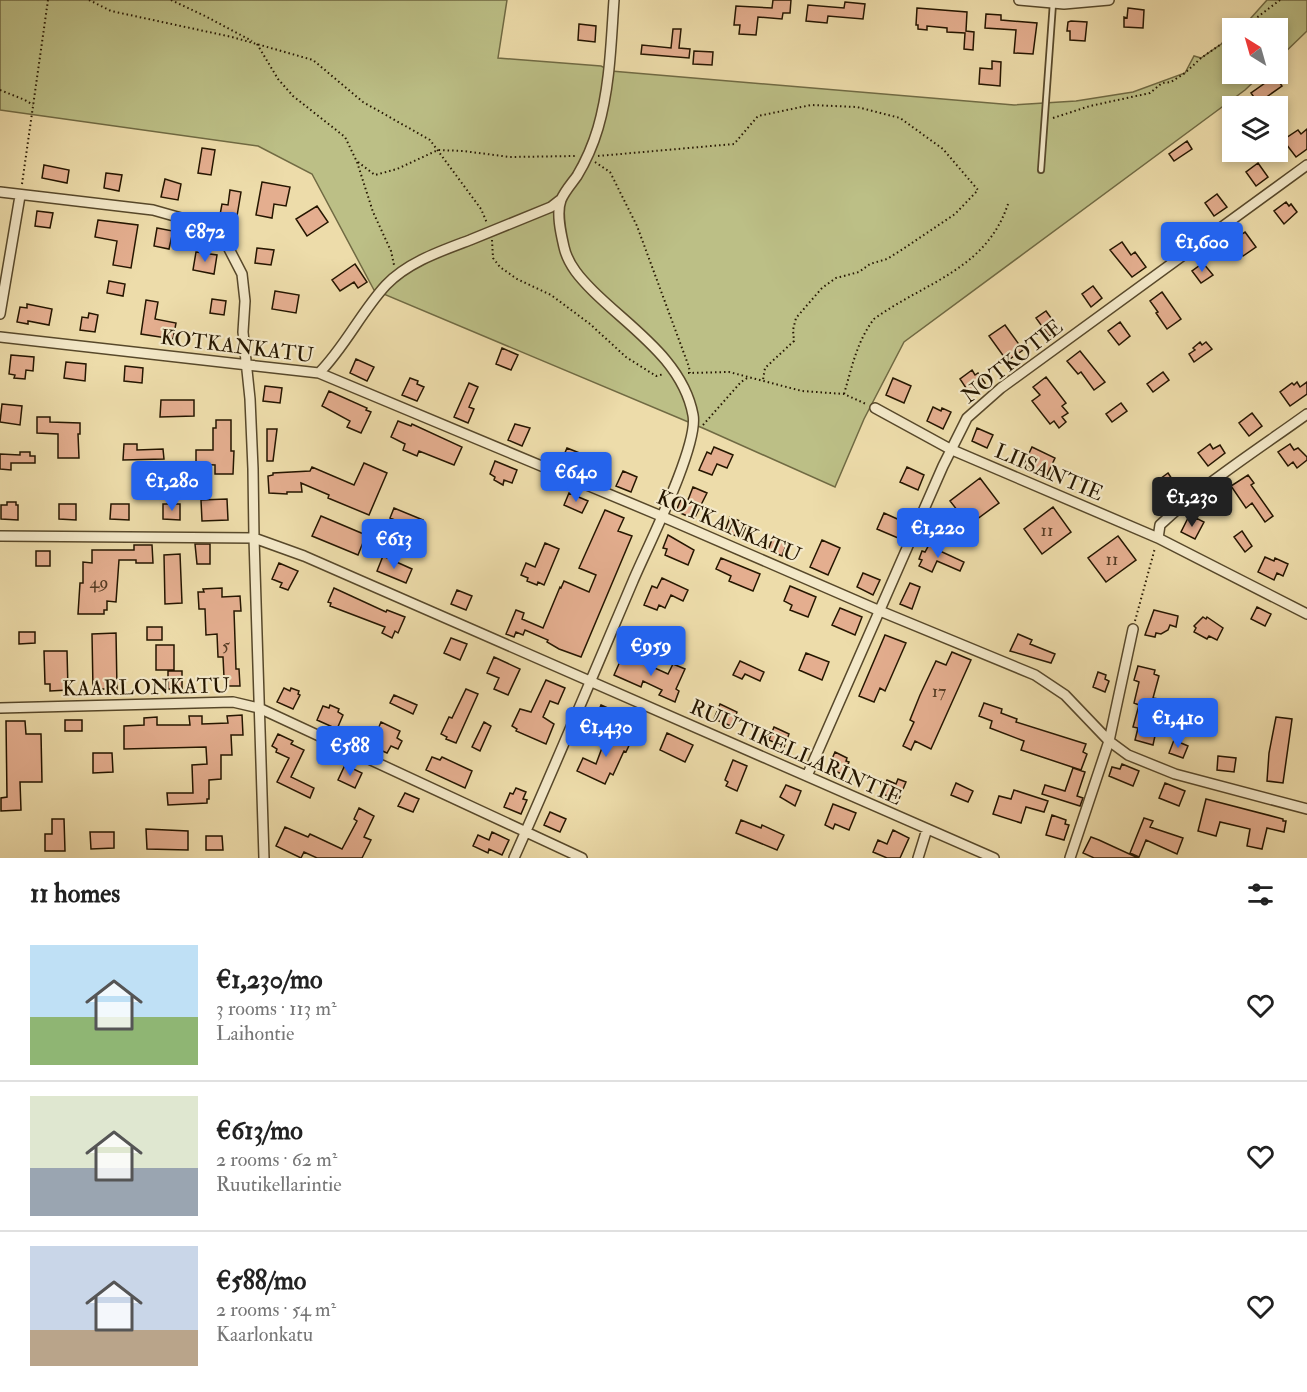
<!DOCTYPE html>
<html lang="en">
<head>
<meta charset="utf-8">
<style>
	body { margin:0; font-family:"IM FELL Double Pica",serif; background:#f6f6f6; color:#222; height:100vh; display:flex; flex-direction:column; font-size:22px; white-space:nowrap }
	* { box-sizing:border-box; margin:0 }
	p { font-size:20px; color:#767676 }
	.icon { flex:none; width:33px; height:33px; fill:none; stroke:currentColor; stroke-width:2; stroke-linecap:round; stroke-linejoin:round }
	.map { position:relative; height:858px; overflow:hidden }
	.details { display:flex; flex-direction:column; background:#fff; flex:1 }
	.details>* { flex:none }
	.needle { width:39px; rotate:323deg }
	.controls { position:absolute; left:1222px; top:18px; display:grid; gap:12px }
	.controls a { display:grid; place-items:center; width:66px; height:66px; border-radius:0px; background:#fff; box-shadow:0 3px 9px #0003; font-size:30px }
	.price { position:absolute; translate:-50% -51px; padding:0 14px; border-radius:6px; background:#2563eb; color:#fff; font-size:20px; line-height:39px; filter:drop-shadow(0 2px 3px #0008) }
	.price::after { content:''; position:absolute; left:50%; top:36px; width:18px; height:14px; margin-left:-9px; background:inherit; clip-path:polygon(0 0,100% 0,50% 100%) }
	.price.active { background:#222; color:#fff }
	ul { padding:0; list-style:none }
	li { display:flex; align-items:center; gap:18px; height:150px; padding:0 30px }
	li+li { border-top:2px solid #e0e0e0 }
	li span { display:grid; place-items:center; flex:none; width:168px; height:120px; border-radius:0px; color:#555 }
	li>.icon { margin-inline-start:auto }
	span .icon { width:72px; height:72px; fill:#fffc; stroke-width:1 }
	li b { font-size:26px }
	h2 { display:flex; justify-content:space-between; align-items:center; height:72px; padding:0 30px; font-size:26px }
	.map>svg:first-child { display:block }
	.green { fill:#bcbf86; stroke:#706a43; stroke-width:1.5 }
	.building { fill:#e4ae8f; stroke:#251600; stroke-width:1.5 }
	.lines { fill:none; stroke-linecap:round; stroke-linejoin:round }
	.service-casing { stroke:#57482a; stroke-width:8 }
	.minor-casing { stroke:#57482a; stroke-width:12 }
	.path { stroke:#251600; stroke-width:2; stroke-dasharray:1.5 3; stroke-linecap:butt }
	.service { stroke:#f3e8c8; stroke-width:4.5 }
	.minor { stroke:#f3e8c8; stroke-width:9 }
	.labels { text-anchor:middle; stroke-width:4.5; stroke-linejoin:round; paint-order:stroke }
	.number-label { font-size:18px; fill:#553c24 }
	.street-label { font-size:21px; fill:#251600; stroke:#f3e8c8 }
</style>
</head>
<body>
<div class="map">
<svg width="1307" height="858" viewBox="0 0 1307 858">
	<rect width="100%" height="100%" fill="#eddcaa"/>
	<filter id="stains"><feTurbulence type="fractalNoise" baseFrequency=".00333" numOctaves="4"/><feColorMatrix values="0 0 0 0 .2 0 0 0 0 .09 0 0 0 0 .02 0 0 0 .5 -.17"/></filter>
	<radialGradient id="worn" r=".72"><stop offset=".6" stop-color="#630" stop-opacity="0"/><stop offset="1" stop-color="#630" stop-opacity=".3"/></radialGradient>
	<!-- green -->
	<path class="green" d="M0,0H507L498,58L601,66L611,71L1014,105L1076,101L1133,92L1185,73L1194,56L1201,58L1233,36V74H1262L1245,90L904,342L864,419L835,487L705,429L374,290L312,174L258,146L0,110Z
		M1267,0H1307V31L1278,59V28H1242Z"/>
	<!-- building -->
	<path class="building" d="M773,0H791L790,13H783L782,19L758,17L756,35L739,34L740,25H734L736,6L772,8Z
		M845,2L865,4L863,19L828,16L827,23L806,21L808,5L844,8Z
		M917,8L967,12L966,31L974,32L973,50L964,49L965,33L947,32V28L927,26V30L918,29V25H916Z
		M1128,8L1144,10L1143,28L1124,27V17L1127,18Z
		M986,14L1001,15V20L1037,23L1033,54L1014,53L1016,30L985,28Z
		M1071,21L1087,22L1085,41L1070,40V31H1067L1068,22Z
		M579,24L596,26L595,42L578,40Z
		M673,29H681L679,48L690,49L689,58L641,54L642,45L671,48Z
		M694,51L713,52L712,65L693,64Z
		M992,61L1001,62L1000,86L979,84L980,68L992,69Z
		M1275,76L1282,86L1258,103L1251,93Z
		M1307,129V149L1296,157L1283,140L1298,130L1301,134Z
		M1187,141L1192,149L1174,161L1169,154Z
		M202,148L215,150L211,175L198,173Z
		M1258,163L1268,177L1256,186L1246,172Z
		M44,165L69,170L67,183L42,178Z
		M106,173L122,175L119,191L104,188Z
		M165,179L181,184L178,200L161,197Z
		M262,182L290,187L286,206L274,204L272,218L256,215Z
		M230,190L241,192L236,222L219,220L222,204L228,205Z
		M1217,194L1227,207L1214,216L1205,203Z
		M1286,202L1289,206L1291,204L1297,212L1284,224L1274,211Z
		M317,206L328,222L307,236L296,219Z
		M37,211L53,213L50,228L35,226Z
		M98,220L138,225L131,268L113,265L117,241L95,237Z
		M1176,223L1186,237L1173,247L1162,233Z
		M157,228L173,231L169,249L154,246Z
		M1245,232L1256,247L1243,256L1233,241Z
		M1122,242L1131,255L1135,252L1146,267L1132,277L1110,250Z
		M257,248L274,250L271,265L255,263Z
		M196,252L217,255L214,274L193,270Z
		M1203,263L1213,275L1201,283L1192,271Z
		M355,264L367,282L358,288L354,282L340,291L332,280Z
		M109,281L125,284L123,296L107,293Z
		M1093,286L1102,298L1091,307L1082,294Z
		M275,291L299,295L296,313L272,309Z
		M1162,292L1181,319L1167,329L1156,313L1158,312L1150,301Z
		M212,299L226,301L224,315L210,313Z
		M146,300L158,302L155,319L176,323L173,339L141,334Z
		M27,304L52,309L49,325L28,321V324L17,322L20,307L27,308Z
		M1046,311L1059,329L1049,336L1036,318Z
		M89,313L98,315L95,332L80,330L82,317L88,318Z
		M1120,322L1130,336L1119,345L1108,331Z
		M1005,325L1023,350L1007,361L989,336Z
		M1200,342L1202,345L1206,342L1212,349L1194,362L1189,354L1195,350L1193,348Z
		M502,348L518,355L511,370L496,364Z
		M1080,351L1105,382L1094,390L1081,372L1078,374L1067,361Z
		M11,355L34,357L33,371L26,370L25,379L14,378L15,375L9,374Z
		M356,359L374,367L367,381L350,373Z
		M66,362L86,364L85,381L64,378Z
		M125,366L143,368L142,383L124,381Z
		M972,370L975,375L978,373L985,383L970,394L960,379Z
		M1163,372L1169,380L1153,392L1147,384Z
		M1046,377L1066,403L1062,406L1068,413L1062,417L1066,422L1059,428L1054,421L1050,424L1032,401L1040,395L1033,387Z
		M410,378L418,381L417,384L424,387L417,401L402,395Z
		M893,378L911,386L904,403L886,395Z
		M1297,382L1300,387L1307,382V394L1290,406L1280,392L1292,383L1294,385Z
		M469,383L478,387L469,407L474,409L468,423L454,417Z
		M265,386L282,388L280,403L263,401Z
		M329,391L367,408L366,410L371,412L361,433L347,427L350,421L322,406Z
		M161,400H194V416L160,417Z
		M1121,403L1127,411L1112,422L1106,414Z
		M2,404L22,406L20,425L0,422Z
		M933,407L941,411L942,408L951,412L943,429L927,421Z
		M1252,413L1262,426L1249,436L1239,423Z
		M37,417H50V422L80,423V434H78L79,458H58V434L37,433Z
		M216,420H231V451H234L233,474H215V465L196,464V450H213V428H216Z
		M398,421L411,426L412,424L462,447L454,465L419,451L417,456L403,450L405,444L391,437Z
		M515,424L530,428L522,446L508,440Z
		M977,428L993,435L987,448L972,441Z
		M267,429H277L273,461H267Z
		M124,444H137V450L163,449L164,459L123,460Z
		M1210,444L1213,449L1220,445L1225,453L1208,466L1198,453Z
		M1290,444L1294,450L1298,448L1307,457V460L1297,468L1293,462L1288,466L1278,452Z
		M714,447L733,455L727,468L717,464L712,475L699,470L707,452L711,454Z
		M1032,447L1055,458L1047,475L1024,464Z
		M567,448L582,454L576,468L561,462Z
		M20,452H30V456H35V463H11V470L0,469V454L20,455Z
		M495,461L517,470L512,483L504,480L503,485L494,480L495,477L490,474Z
		M364,463L387,473L369,515L328,498L329,495L301,483L302,492H287V494L269,493L268,476L273,475V473L310,471L312,467L354,485Z
		M907,467L924,475L918,490L900,482Z
		M623,471L637,477L631,492L616,486Z
		M1168,473L1178,488L1166,496L1156,482Z
		M1248,475L1254,483L1251,485L1273,516L1265,522L1252,503L1246,508L1231,486Z
		M980,478L999,503L969,525L950,501Z
		M693,487L707,493L694,519L676,511L682,497L688,500Z
		M569,493L588,501L582,513L564,505Z
		M227,499L228,520L202,521L201,500Z
		M7,502H16V505H18V520L1,519V505H7Z
		M59,504H76V520L59,519Z
		M111,504H129V520L110,519Z
		M163,504H180V520L163,519Z
		M1053,507L1071,532L1042,554L1024,529Z
		M394,508L423,520L419,530L390,518Z
		M605,510L624,518L618,531L632,536L581,657L559,649L547,642L548,640L525,630L523,635L516,632L514,637L506,634L516,610L524,613L522,619L543,628L560,587L561,588L564,581L589,592L596,575L579,568Z
		M884,513L904,522L898,538L877,529Z
		M321,516L366,535L358,555L312,536Z
		M730,517L747,524L741,538L725,531Z
		M1188,518L1194,522L1196,518L1204,522L1195,539L1181,532Z
		M1242,531L1252,546L1245,552L1234,537Z
		M668,535L694,550L688,565L665,555L667,549L663,548Z
		M1118,536L1136,560L1106,582L1088,558Z
		M773,537L787,543L782,556L768,550Z
		M822,540L840,548L828,575L810,567Z
		M545,543L559,549L544,585L538,582L537,585L527,581L528,578L521,575L526,563L535,567Z
		M930,543L941,548L940,551L964,562L960,571L937,561L932,572L919,566L922,560L919,559L922,551L925,552Z
		M195,544H210V564H197Z
		M134,545H152L153,563H136V560H119L116,602L107,601V610H104V614H78L80,583H83V562L92,563V550H134Z
		M36,551H50V566H36Z
		M180,554L182,603L165,604L164,555Z
		M383,556L412,569L406,583L377,571Z
		M1265,557L1274,561L1275,558L1288,564L1283,576L1277,573L1274,580L1258,572Z
		M721,558L760,574L753,591L729,581L731,576L716,569Z
		M279,563L298,571L288,590L280,587L282,583L272,579Z
		M863,573L880,580L873,595L857,587Z
		M662,578L688,590L683,601L671,595L665,608L659,605L657,610L644,605L652,586L657,588Z
		M910,583L920,587L912,609L900,604Z
		M790,586L816,597L808,617L790,610L792,605L784,601Z
		M222,588V597L240,596L241,611H234L236,669H239L240,686H227V677H224L223,657H218L217,634L206,635L205,609H199L198,592H204L203,589Z
		M334,588L386,612L387,610L405,617L398,633L395,631L392,638L382,633L385,627L330,606L331,603L328,602Z
		M457,590L472,596L466,610L451,604Z
		M1257,607L1271,614L1265,626L1251,619Z
		M840,608L862,617L855,635L832,625Z
		M1154,610L1178,616L1176,627L1170,625L1168,630L1161,634L1156,633L1155,637L1145,635Z
		M1203,617L1206,619L1207,617L1223,628L1217,640L1209,636L1207,639L1194,632L1196,628L1194,626Z
		M147,627H162V640H147Z
		M19,632H35V643L19,644Z
		M116,633L117,689H93L92,634Z
		M1018,634L1032,640L1030,644L1055,654L1051,663L1010,651Z
		M885,635L906,643L885,691L880,688L874,702L859,696Z
		M451,638L467,644L460,660L444,653Z
		M156,645H174V670H156Z
		M44,651H67L68,690L50,691V684H45Z
		M952,652L971,660L931,749L915,741L911,750L903,746L914,722L910,720L920,695L936,661L946,665Z
		M806,653L829,662L822,680L799,670Z
		M628,656L668,674L673,664L685,669L676,689L679,691L675,702L659,695L662,690L643,681L641,687L614,675L622,657L626,659Z
		M494,657L520,669L508,695L494,689L499,678L487,673Z
		M740,661L764,672L760,681L745,674L742,679L733,675Z
		M1138,666L1155,670L1154,674L1159,676L1153,698L1159,699L1153,721L1158,722L1153,745L1135,740L1138,728L1133,727L1139,705L1134,703L1139,682L1134,680Z
		M168,671H182V689H168Z
		M1098,672L1106,675L1105,679L1109,681L1105,692L1093,687Z
		M546,680L565,688L558,704L550,701L543,717L554,724L546,744L516,731L517,729L512,726L520,709L531,712Z
		M284,688L290,691L291,688L299,691L298,694L300,695L293,709L277,702Z
		M466,689L478,694L456,743L446,739L447,737L441,734L449,717L452,718Z
		M394,695L417,705L413,714L390,703Z
		M984,703L1002,709L1001,713L1017,719L1016,722L1086,744L1083,752L1087,754L1081,770L1021,750L1024,741L990,728L992,721L979,716Z
		M720,704L737,712L731,726L714,719Z
		M330,705L339,709L338,712L343,715L337,729L317,720L323,706L329,708Z
		M601,705L619,713L614,724L596,717Z
		M242,715L243,735H231L232,755H221V779L209,780V799H207V803L168,805L167,793H193L192,765L207,764L206,747L124,749V726L144,725V718L157,717V725H190L189,716H202V724L228,723L227,716Z
		M1276,717L1292,719L1283,783L1267,781L1269,753Z
		M65,720H82V731H65Z
		M6,721H25L26,734H41L42,782H20L21,810L1,811V798L7,797Z
		M381,722L400,731L397,738L402,741L398,749L391,746L387,753L371,746Z
		M484,722L491,726L480,751L472,747Z
		M774,727L789,734L784,747L769,740Z
		M609,729L632,739L626,752L624,751L613,775L610,773L605,784L577,771L583,758L596,764Z
		M667,733L693,745L685,762L660,750Z
		M278,734L293,741L291,744L304,750L291,777L314,788L310,798L277,782L289,758L276,752L277,749L272,746Z
		M1174,740L1188,746L1183,758L1169,753Z
		M835,752L847,758L846,761L849,762L844,775L828,768Z
		M93,753H112L113,772L93,773Z
		M1218,756L1236,758L1234,772L1217,770Z
		M432,757L440,760L442,757L472,771L465,788L426,770Z
		M733,760L747,766L737,791L726,786L728,782L725,780Z
		M1122,764L1139,771L1133,786L1109,776L1112,767L1120,769Z
		M345,765L362,773L355,788L338,780Z
		M1073,768L1085,772L1077,796L1083,798L1080,806L1042,794L1045,785L1065,791Z
		M898,779L906,782L898,801L881,793L887,780L896,784Z
		M956,783L973,791L968,802L951,795Z
		M1165,783L1185,791L1179,806L1159,798Z
		M786,785L801,791L795,806L780,797Z
		M516,788L526,792L523,799L527,800L521,814L504,807L510,793L513,794Z
		M1014,790L1048,801L1044,812L1026,807L1021,823L993,814L999,796L1011,799Z
		M405,793L419,799L413,812L398,806Z
		M1206,799L1283,819V821H1286L1284,832L1267,828L1262,849L1247,846L1250,829L1220,822L1216,836L1198,831Z
		M833,804L856,813L849,830L835,824L833,829L825,825Z
		M359,808L374,816L364,837L371,840L362,858H317L304,852L301,858L276,846L285,827L308,837L310,834L342,849L357,821L354,819Z
		M550,812L566,819L560,832L544,825Z
		M1052,815L1066,820L1065,824L1069,825L1064,840L1046,835Z
		M1144,818L1153,821L1150,827L1183,838L1177,854L1146,840L1139,857L1130,853Z
		M52,819H64L65,851H45V834H52Z
		M741,820L761,828L762,825L784,835L777,850L736,833Z
		M146,829L188,831V850L147,849Z
		M893,830L909,838L900,858H887L873,852L878,840L887,844Z
		M90,832H114V848L91,849Z
		M492,832L509,840L502,855L489,849L488,853L473,846L478,835L489,840Z
		M206,836H222L223,850H206Z
		M1091,837L1099,840L1138,858H1094L1083,853Z"/>
	<g class="lines">
		<defs>
			<path id="service" d="M1041,170L1053,3"/>
			<path id="minor" d="M1019,0L1064,4L1109,0
				M0,192L153,210L199,223L213,232L227,245L242,274L245,301L243,332L250,399L253,469L254,538L264,858
				M0,314L20,196
				M0,337L319,373L661,516L880,611L1035,675L1065,695L1109,741L1128,755L1175,774L1307,809
				M319,373C345,347 361,312 386,285C408,262 441,251 470,240C497,229 524,218 551,207L560,200
				M875,408L950,449L1158,538L1307,614
				M0,536L254,538L304,556L994,858
				M1158,538L1160,525C1205,483 1257,450 1307,414
				M0,708L233,702L259,708L582,858
				M807,776L943,466L967,418L1001,388L1307,165
				M514,858C555,766 594,673 633,581C647,548 699,445 693,415C683,360 629,327 593,291C581,279 568,265 564,247C561,234 556,213 561,200C564,192 572,183 577,176C586,161 593,145 598,128C610,87 611,43 614,0
				M918,858L927,829
				M1070,858L1109,741L1133,629"/>
		</defs>
		<!-- service casing -->
		<use href="#service" class="service-casing"/>
		<!-- minor casing -->
		<use href="#minor" class="minor-casing"/>
		<!-- path -->
		<path class="path" d="M89,0L111,11L232,37L313,60L363,102L430,140L481,209L487,223
			M171,0L205,16L252,41
			M1243,28L1280,0
			M257,44L278,79L293,96L345,137L357,162L373,212L391,251L394,265
			M0,90L25,100L33,105
			M1053,118L1090,106L1150,93L1162,83L1171,82L1185,73L1201,58L1233,36
			M598,156L734,144L758,116L811,105L857,107L900,118L943,149L978,190L955,214L903,249L887,259L870,264L859,272L836,278L822,288L796,318L793,330L794,341L765,368L763,380
			M358,162L375,175L397,169L438,150L463,151L510,157L576,156
			M595,162L610,172L637,226L689,367L690,373
			M22,184L48,0
			M492,240L493,258L500,267L517,279L551,295L590,324L626,357L656,376L664,374
			M688,373L729,372L802,391L844,394L866,404
			M844,394C852,367 857,341 874,319C925,282 986,270 1008,204
			M703,425L741,382L749,377
			M1135,621L1155,548"/>
		<!-- service -->
		<use href="#service" class="service"/>
		<!-- minor -->
		<use href="#minor" class="minor"/>
	</g>
	<g class="labels">
		<!-- number labels -->
		<g class="number-label">
			<text x="1047" y="536">11</text>
			<text x="1112" y="565">11</text>
			<text x="99" y="588">49</text>
			<text x="226" y="651">5</text>
			<text x="939" y="697">17</text>
		</g>
		<!-- street labels -->
		<g class="street-label">
			<text transform="translate(237 346) rotate(7)" y="7">KOTKANKATU</text>
			<text transform="translate(1012 361) rotate(-38)" y="7">NOTKOTIE</text>
			<text transform="translate(1049 472) rotate(23)" y="7">LIISANTIE</text>
			<text transform="translate(729 526) rotate(23)" y="7">KOTKANKATU</text>
			<text transform="translate(146 687) rotate(-1)" y="7">KAARLONKATU</text>
			<text transform="translate(796 752) rotate(24)" y="7">RUUTIKELLARINTIE</text>
		</g>
	</g>
	<rect width="100%" height="100%" filter="url(#stains)"/>
	<rect width="100%" height="100%" fill="url(#worn)"/>
</svg>
<div class="controls">
<a><svg class="needle" viewBox="-14 -14 28 28"><path d="M0-13l5 13h-10z" fill="#e53935"/><path d="M0 13l5-13h-10z" fill="#767676"/></svg></a>
<a><svg class="icon" aria-label="layers" viewBox="0 0 24 24"><path d="M12 4l9 5-9 5-9-5zM3 14l9 5 9-5"/></svg></a>
</div>
<b class="price" style="left:205px;top:263px">€872</b>
<b class="price" style="left:1202px;top:273px">€1,600</b>
<b class="price" style="left:576px;top:503px">€640</b>
<b class="price" style="left:172px;top:512px">€1,280</b>
<b class="price active" style="left:1192px;top:528px">€1,230</b>
<b class="price" style="left:938px;top:559px">€1,220</b>
<b class="price" style="left:394px;top:570px">€613</b>
<b class="price" style="left:651px;top:677px">€959</b>
<b class="price" style="left:1178px;top:749px">€1,410</b>
<b class="price" style="left:606px;top:758px">€1,430</b>
<b class="price" style="left:350px;top:777px">€588</b>
</div>
<section class="details">
<h2>11 homes<svg class="icon" aria-label="filters" viewBox="0 0 24 24"><path d="M4 7h16M4 17h16"/><circle cx="9" cy="7" r="2"/><circle cx="15" cy="17" r="2"/></svg></h2>
<ul>
<li><span style="background:linear-gradient(#bfe0f5 60%,#8fb573 0)"><svg class="icon" aria-label="home" viewBox="0 0 24 24"><path d="M3 11l9-7 9 7M6 9v11h12V9"/></svg></span><div><b>€1,230/mo</b><p>3 rooms · 113 m²</p><p>Laihontie</p></div><svg class="icon" aria-label="heart" viewBox="0 0 24 24"><path d="M12 20l-8-8c-3-5 5-10 8-4 3-6 11-1 8 4z"/></svg></li>
<li><span style="background:linear-gradient(#dfe7d0 60%,#9aa5b1 0)"><svg class="icon" aria-label="home" viewBox="0 0 24 24"><path d="M3 11l9-7 9 7M6 9v11h12V9"/></svg></span><div><b>€613/mo</b><p>2 rooms · 62 m²</p><p>Ruutikellarintie</p></div><svg class="icon" aria-label="heart" viewBox="0 0 24 24"><path d="M12 20l-8-8c-3-5 5-10 8-4 3-6 11-1 8 4z"/></svg></li>
<li><span style="background:linear-gradient(#c9d6e8 70%,#b9a48a 0)"><svg class="icon" aria-label="home" viewBox="0 0 24 24"><path d="M3 11l9-7 9 7M6 9v11h12V9"/></svg></span><div><b>€588/mo</b><p>2 rooms · 54 m²</p><p>Kaarlonkatu</p></div><svg class="icon" aria-label="heart" viewBox="0 0 24 24"><path d="M12 20l-8-8c-3-5 5-10 8-4 3-6 11-1 8 4z"/></svg></li>
</ul>
</section>
</body>
</html>
